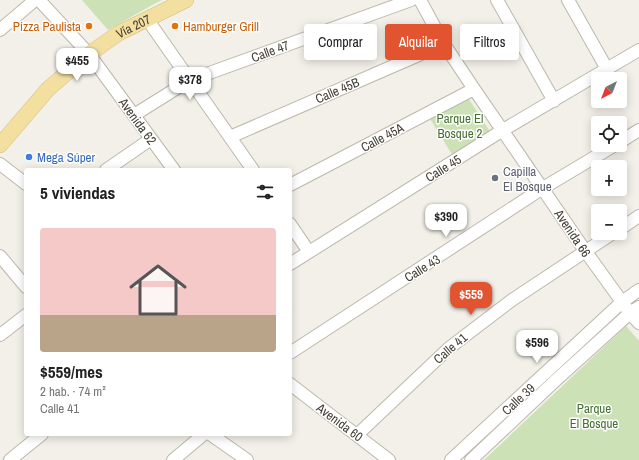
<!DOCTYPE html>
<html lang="es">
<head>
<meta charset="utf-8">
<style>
	body { margin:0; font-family:"Archivo Narrow",sans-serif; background:#f6f6f6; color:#222; height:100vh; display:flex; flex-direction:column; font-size:15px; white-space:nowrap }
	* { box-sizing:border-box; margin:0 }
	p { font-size:13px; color:#767676 }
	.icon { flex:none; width:22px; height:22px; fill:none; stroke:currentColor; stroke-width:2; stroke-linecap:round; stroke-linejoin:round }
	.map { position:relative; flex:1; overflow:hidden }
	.side { position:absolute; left:24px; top:168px; width:268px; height:268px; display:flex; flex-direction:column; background:#fff; border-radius:4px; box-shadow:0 2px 10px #0003 }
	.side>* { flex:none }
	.banner { position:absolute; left:304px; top:24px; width:275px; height:36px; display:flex; gap:8px }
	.needle { width:26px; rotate:222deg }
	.controls { position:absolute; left:591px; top:72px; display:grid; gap:8px }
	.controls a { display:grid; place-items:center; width:36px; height:36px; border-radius:4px; background:#fff; box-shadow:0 2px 10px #0003; font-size:20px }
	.price { position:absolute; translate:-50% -34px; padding:0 9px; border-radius:8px; background:#fff; color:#222; font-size:13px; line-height:26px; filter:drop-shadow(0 1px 2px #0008) }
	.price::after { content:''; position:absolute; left:50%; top:24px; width:12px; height:9px; margin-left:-6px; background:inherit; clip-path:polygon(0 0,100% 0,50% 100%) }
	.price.current { background:#e25330; color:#fff }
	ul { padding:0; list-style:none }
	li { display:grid; align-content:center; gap:8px; height:212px; padding:0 16px }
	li+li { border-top:1px solid #e0e0e0 }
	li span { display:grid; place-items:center; height:124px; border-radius:4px; color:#555 }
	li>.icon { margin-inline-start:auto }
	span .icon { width:72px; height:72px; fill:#fffc; stroke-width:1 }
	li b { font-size:17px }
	h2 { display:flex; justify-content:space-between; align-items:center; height:48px; padding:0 16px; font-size:17px }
	.chip { padding:0 14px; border-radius:4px; background:#fff; box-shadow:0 2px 10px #0003; font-size:14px; line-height:36px }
	.chip.current { background:#e25330; color:#fff }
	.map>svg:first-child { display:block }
	.green { fill:#cce2b6 }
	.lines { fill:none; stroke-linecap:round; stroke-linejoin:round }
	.minor-casing { stroke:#bdb8ac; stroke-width:14 }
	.major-casing { stroke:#d6bd72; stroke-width:16 }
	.minor { stroke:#fff; stroke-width:12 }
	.major { stroke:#f3e0a1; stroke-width:15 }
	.food-dot { fill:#e8710a; stroke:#fff; stroke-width:1.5 }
	.shop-dot { fill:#3f7fe0; stroke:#fff; stroke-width:1.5 }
	.worship-dot { fill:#6b7280; stroke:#fff; stroke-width:1.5 }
	.labels { text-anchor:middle; stroke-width:3; stroke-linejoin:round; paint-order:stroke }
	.food-label { font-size:13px; fill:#c56008; stroke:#fff; text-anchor:end }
	.street-label { font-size:13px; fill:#454038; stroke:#fff }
	.park-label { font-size:13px; fill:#467031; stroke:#fff }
	.shop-label { font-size:13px; fill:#366cbe; stroke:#fff; text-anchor:start }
	.worship-label { font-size:13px; fill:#5b616d; stroke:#fff; text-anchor:start }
</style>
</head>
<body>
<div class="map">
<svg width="639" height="460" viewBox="0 0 639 460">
	<rect width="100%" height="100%" fill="#f2f0e8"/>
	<!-- green -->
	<path class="green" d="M82,0H162L154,4L108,30Z
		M465,93L491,133L453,156L427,114Z
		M626,326L639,341V460H484Z"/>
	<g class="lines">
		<defs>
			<path id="minor" d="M39,0L89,54L174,170
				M420,0L444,44L474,89L586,252L630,313L639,323
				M497,0L554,101
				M568,0L607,69
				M147,19L253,170
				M0,30L35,0
				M134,115L190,80L411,0
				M230,137L444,44
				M620,142L639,130
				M0,164L26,184
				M106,170L151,139
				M290,185L474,89
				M290,224L309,252
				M620,229L639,216
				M0,256L26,287
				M290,264L503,130L639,50
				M0,335L26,315
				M290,353L543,188L615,145
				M290,384L389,460
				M210,434L247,460
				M357,435L449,348L512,300L613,233
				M10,460L42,434
				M173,460L204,434
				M451,460L622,302L639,290
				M471,460L556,380L630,313L639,307"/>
			<g id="major">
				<path id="s1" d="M0,145L48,89L89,54L119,33L186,0"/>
			</g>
		</defs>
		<!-- minor casing -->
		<use href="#minor" class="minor-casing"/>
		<!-- major casing -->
		<use href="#major" class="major-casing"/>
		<!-- minor -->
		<use href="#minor" class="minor"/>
		<!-- major -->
		<use href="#major" class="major"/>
	</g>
	<!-- markers -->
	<g class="food-dot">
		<circle cx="89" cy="26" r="4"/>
		<circle cx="175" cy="26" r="4"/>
	</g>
	<circle class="shop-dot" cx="29" cy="157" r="4"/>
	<circle class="worship-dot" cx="495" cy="178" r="4"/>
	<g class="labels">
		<!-- food labels -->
		<g class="food-label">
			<text x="81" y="31">Pizza Paulista</text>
			<text x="183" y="31" text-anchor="start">Hamburger Grill</text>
		</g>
		<!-- street labels -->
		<g class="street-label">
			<text dy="5" stroke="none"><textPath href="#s1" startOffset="180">Vía 207</textPath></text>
			<text transform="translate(270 51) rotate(-20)" y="5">Calle 47</text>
			<text transform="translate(337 90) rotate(-23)" y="5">Calle 45B</text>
			<text transform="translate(138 121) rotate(54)" y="5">Avenida 62</text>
			<text transform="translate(382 137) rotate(-28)" y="5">Calle 45A</text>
			<text transform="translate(443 168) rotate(-32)" y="5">Calle 45</text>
			<text transform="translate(573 233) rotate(56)" y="5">Avenida 66</text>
			<text transform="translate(422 268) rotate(-32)" y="5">Calle 43</text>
			<text transform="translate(450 348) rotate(-40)" y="5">Calle 41</text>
			<text transform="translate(518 399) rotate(-43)" y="5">Calle 39</text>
			<text transform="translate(340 422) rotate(37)" y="5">Avenida 60</text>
		</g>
		<!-- park labels -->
		<g class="park-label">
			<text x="460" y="123">Parque El<tspan x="460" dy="15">Bosque 2</tspan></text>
			<text x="594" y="413">Parque<tspan x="594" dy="15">El Bosque</tspan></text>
		</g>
		<!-- shop labels -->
		<g class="shop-label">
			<text x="37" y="162">Mega Súper</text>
		</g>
		<!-- worship labels -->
		<g class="worship-label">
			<text x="503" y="176">Capilla<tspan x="503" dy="15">El Bosque</tspan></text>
		</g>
	</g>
</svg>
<div class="controls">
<a><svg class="needle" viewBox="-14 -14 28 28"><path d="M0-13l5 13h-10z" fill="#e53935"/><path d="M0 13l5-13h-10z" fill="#767676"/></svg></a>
<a><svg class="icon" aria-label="locate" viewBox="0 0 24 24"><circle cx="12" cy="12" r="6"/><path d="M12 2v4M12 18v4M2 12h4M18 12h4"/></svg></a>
<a>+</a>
<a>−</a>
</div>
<b class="price" style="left:77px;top:82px">$455</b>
<b class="price" style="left:190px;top:101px">$378</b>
<b class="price" style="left:446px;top:238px">$390</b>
<b class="price current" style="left:471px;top:316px">$559</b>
<b class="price" style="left:537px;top:364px">$596</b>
<div class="banner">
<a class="chip">Comprar</a>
<a class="chip current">Alquilar</a>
<a class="chip">Filtros</a>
</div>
<section class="side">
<h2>5 viviendas<svg class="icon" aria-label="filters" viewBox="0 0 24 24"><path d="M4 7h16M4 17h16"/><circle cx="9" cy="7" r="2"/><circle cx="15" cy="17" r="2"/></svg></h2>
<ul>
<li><span style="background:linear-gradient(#f6c9c9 70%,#b9a48a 0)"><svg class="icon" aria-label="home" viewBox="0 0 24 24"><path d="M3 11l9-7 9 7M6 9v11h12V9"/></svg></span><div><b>$559/mes</b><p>2 hab. · 74 m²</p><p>Calle 41</p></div></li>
</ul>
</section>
</div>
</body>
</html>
